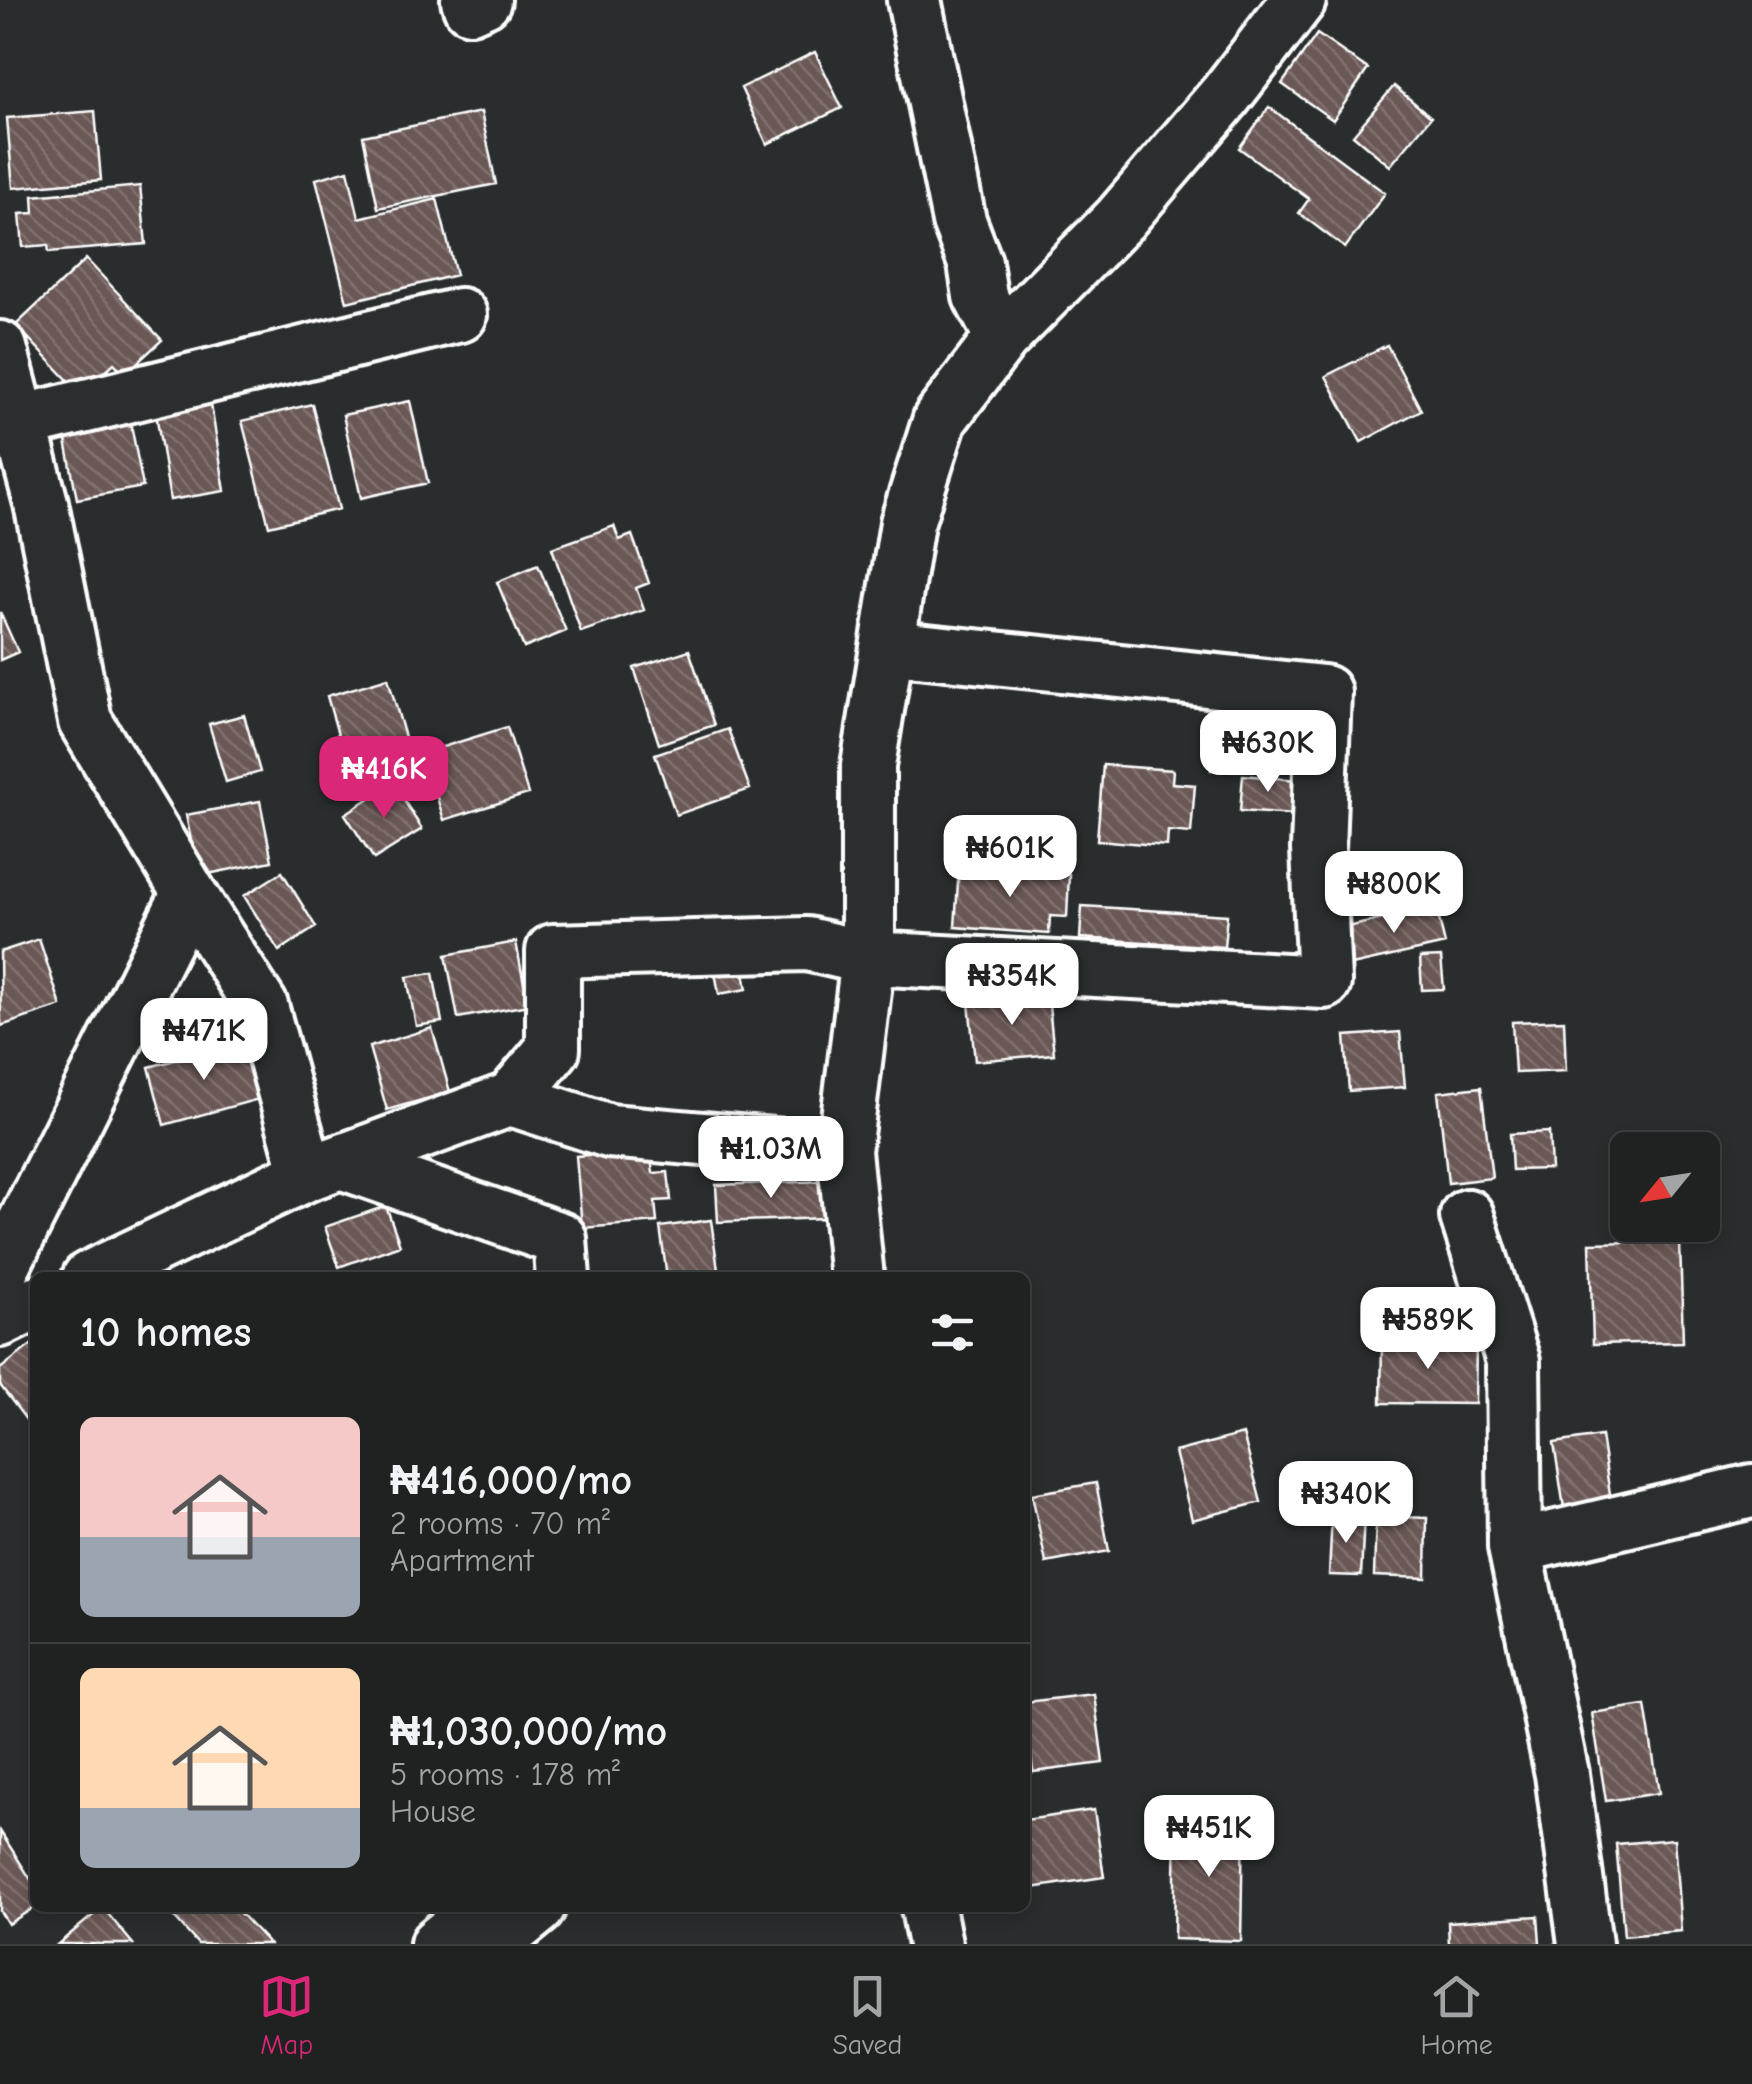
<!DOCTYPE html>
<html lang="en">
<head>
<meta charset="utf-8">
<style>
	body { margin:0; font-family:"Comic Neue",sans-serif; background:#2d2f2f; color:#f1f3f6; height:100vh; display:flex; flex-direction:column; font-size:38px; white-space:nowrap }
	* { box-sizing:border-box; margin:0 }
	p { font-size:32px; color:#a2a4a5 }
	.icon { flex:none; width:55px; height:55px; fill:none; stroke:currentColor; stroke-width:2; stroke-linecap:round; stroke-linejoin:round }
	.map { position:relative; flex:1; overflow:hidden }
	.panel { position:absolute; left:30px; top:1272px; width:1000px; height:640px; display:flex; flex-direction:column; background:#202222; border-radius:15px; box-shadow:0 5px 15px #0003,0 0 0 2px #3d3f40 }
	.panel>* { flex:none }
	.needle { width:65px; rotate:240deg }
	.buttons { position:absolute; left:1610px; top:1132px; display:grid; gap:20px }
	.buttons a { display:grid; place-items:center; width:110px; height:110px; border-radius:15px; background:#202222; box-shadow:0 5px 15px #0003,0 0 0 2px #3d3f40; font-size:50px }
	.price { position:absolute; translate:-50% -85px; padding:0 22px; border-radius:20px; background:#fff; color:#222; font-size:32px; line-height:65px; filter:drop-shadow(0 2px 5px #0008) }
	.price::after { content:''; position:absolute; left:50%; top:60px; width:30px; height:22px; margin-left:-15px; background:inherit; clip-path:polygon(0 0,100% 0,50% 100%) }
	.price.on { background:#db2777; color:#fff }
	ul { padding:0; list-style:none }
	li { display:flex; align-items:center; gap:30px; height:250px; padding:0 50px }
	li+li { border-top:2px solid #3d3f40 }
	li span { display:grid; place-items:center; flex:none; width:280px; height:200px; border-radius:15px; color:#555 }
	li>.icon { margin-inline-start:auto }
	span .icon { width:120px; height:120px; fill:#fffc; stroke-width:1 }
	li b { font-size:42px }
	h2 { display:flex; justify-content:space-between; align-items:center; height:120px; padding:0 50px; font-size:42px }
	.tab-bar { display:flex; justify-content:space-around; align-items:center; height:140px; border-top:2px solid #3d3f40; background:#202222; font-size:28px; color:#a2a4a5 }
	.tab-bar a { display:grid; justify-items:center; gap:5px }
	.tab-bar .on { color:#db2777 }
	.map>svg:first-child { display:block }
	.building { fill:url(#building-back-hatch); stroke:#fff; stroke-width:2.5 }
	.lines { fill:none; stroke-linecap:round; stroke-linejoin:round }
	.minor-casing { stroke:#fff; stroke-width:60 }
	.minor { stroke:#2a2d2e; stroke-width:52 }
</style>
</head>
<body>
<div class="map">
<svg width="1752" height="1944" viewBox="0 0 1752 1944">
	<defs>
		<pattern id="building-back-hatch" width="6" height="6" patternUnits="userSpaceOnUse" patternTransform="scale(2.5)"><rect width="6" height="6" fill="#6b5856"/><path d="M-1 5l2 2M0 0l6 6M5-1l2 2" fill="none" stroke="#81716f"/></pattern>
	</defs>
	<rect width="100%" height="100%" fill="#2a2d2e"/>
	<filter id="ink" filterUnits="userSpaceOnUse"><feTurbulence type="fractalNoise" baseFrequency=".01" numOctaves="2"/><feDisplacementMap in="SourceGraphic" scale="20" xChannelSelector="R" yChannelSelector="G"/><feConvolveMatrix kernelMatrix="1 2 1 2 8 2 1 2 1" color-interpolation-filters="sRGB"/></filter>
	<g filter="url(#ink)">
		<!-- building -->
		<path class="building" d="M1317,34L1368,69L1333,120L1282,84Z
			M815,52L842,108L767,144L741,88Z
			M1394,86L1431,117L1390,166L1353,135Z
			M1269,107L1385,193L1345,248L1299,213L1309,199L1239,148Z
			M95,111L101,180L13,188L7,118Z
			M481,112L496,184L378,208L363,136Z
			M348,170L359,218L437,199L456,275L347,302L316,179Z
			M140,186L146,244L49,252L48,245L23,247L20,214L34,213L33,196Z
			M86,259L162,340L125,374L114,363L81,394L16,325Z
			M1387,345L1421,410L1361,442L1326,376Z
			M210,399L225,491L170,500L155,407Z
			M410,401L428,483L361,498L343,415Z
			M312,404L339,509L269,526L242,421Z
			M129,414L143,487L77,499L63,425Z
			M614,526L619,540L632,535L649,583L636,588L644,610L581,632L552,548Z
			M538,565L566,631L524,648L497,582Z
			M0,612L18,652L0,660Z
			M689,650L714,725L659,744L634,668Z
			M388,678L410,755L349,773L327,696Z
			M1217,700L1241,703L1236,746L1271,750L1269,770H1211Z
			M244,715L260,772L226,782L209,724Z
			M507,727L528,794L444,820L423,753Z
			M728,729L750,789L676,815L655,754Z
			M1103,765L1173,770L1172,783L1195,785L1191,833L1168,831L1167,846L1097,840Z
			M1243,775L1297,780L1294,815L1240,811Z
			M393,783L422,829L374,859L345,814Z
			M260,801L272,861L198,876L186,815Z
			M959,867L1069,874L1067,917L1050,916L1049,934L955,927Z
			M282,872L316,927L279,951L244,896Z
			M1082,906L1227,915L1224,947L1080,938Z
			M1436,907L1445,944L1352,965L1343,928Z
			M39,939L61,1006L1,1026L0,952Z
			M516,942L528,1005L458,1018L446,955Z
			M1441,957L1444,989L1422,990L1420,958Z
			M743,967L747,989L719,994L715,972Z
			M433,973L442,1022L416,1026L407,977Z
			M1048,995L1054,1054L975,1061L969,1003Z
			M1564,1020L1566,1071L1515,1073L1512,1022Z
			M432,1028L450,1092L387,1110L369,1047Z
			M1400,1032L1405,1087L1349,1091L1345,1036Z
			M243,1042L259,1099L164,1125L149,1067Z
			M1481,1087L1492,1178L1448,1183L1438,1092Z
			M1549,1132L1551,1169L1512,1170L1510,1134Z
			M650,1150L653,1173L668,1172L671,1200L655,1201L657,1222L582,1228L576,1156Z
			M824,1181L825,1218L718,1222L716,1185Z
			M386,1206L400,1245L339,1267L325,1227Z
			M711,1220L718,1270L667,1277L660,1227Z
			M1680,1241L1683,1342L1593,1344L1590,1243Z
			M1382,1340L1476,1342L1475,1404L1381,1403Z
			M35,1342V1421L30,1425L0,1385V1369Z
			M1243,1434L1261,1502L1192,1520L1175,1452Z
			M1601,1436L1611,1501L1564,1508L1554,1443Z
			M1096,1483L1109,1551L1046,1563L1032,1494Z
			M1332,1515L1364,1516L1361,1576L1329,1575Z
			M1376,1516L1427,1518L1426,1578L1374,1576Z
			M1094,1694L1103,1763L1033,1772L1025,1702Z
			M1645,1705L1659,1793L1606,1801L1592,1713Z
			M1094,1810L1104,1877L1025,1889V1820Z
			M1176,1818L1243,1820L1241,1941L1174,1939Z
			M0,1831L35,1886V1907L8,1924L0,1911Z
			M1674,1839L1681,1931L1624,1936L1616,1844Z
			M103,1908L133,1944H58L102,1908Z
			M181,1908H235L269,1944H198L172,1915Z
			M1538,1916L1540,1944H1449L1448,1922Z"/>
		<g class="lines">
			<defs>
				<path id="minor" d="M468,0L470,6L484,0
					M914,0L959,221L975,263L980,296L1002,338
					M0,348L41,503L85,721L189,893L0,1272
					M20,422L460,315
					M189,893L261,1006L307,1174
					M511,1099L609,1131L844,1151
					M341,1162L560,1239L563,1278
					M1467,1216L1513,1361L1515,1547L1562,1774L1585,1944
					M89,1278L307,1174L511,1099L553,1049V951L807,944L868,958L1324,982L1318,849L1324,692L888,647
					M857,1278L844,1151L868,958V766L907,523L940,419L1002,338L1120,219L1225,96L1299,0
					M0,1320L35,1303
					M1515,1547L1752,1491
					M928,1908L935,1944
					M437,1944L470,1917L494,1944L538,1908"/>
			</defs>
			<!-- minor casing -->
			<use href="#minor" class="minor-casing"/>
			<!-- minor -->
			<use href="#minor" class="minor"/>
		</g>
	</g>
</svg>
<div class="buttons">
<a><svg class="needle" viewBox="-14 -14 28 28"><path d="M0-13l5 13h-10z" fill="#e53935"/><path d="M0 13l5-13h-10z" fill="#a2a4a5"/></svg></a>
</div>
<b class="price" style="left:1268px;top:795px">₦630K</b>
<b class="price on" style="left:384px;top:821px">₦416K</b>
<b class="price" style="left:1010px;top:900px">₦601K</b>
<b class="price" style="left:1394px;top:936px">₦800K</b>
<b class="price" style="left:1012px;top:1028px">₦354K</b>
<b class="price" style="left:204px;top:1083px">₦471K</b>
<b class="price" style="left:771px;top:1201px">₦1.03M</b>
<b class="price" style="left:1428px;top:1372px">₦589K</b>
<b class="price" style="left:1346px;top:1546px">₦340K</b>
<b class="price" style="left:1209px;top:1880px">₦451K</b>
<section class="panel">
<h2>10 homes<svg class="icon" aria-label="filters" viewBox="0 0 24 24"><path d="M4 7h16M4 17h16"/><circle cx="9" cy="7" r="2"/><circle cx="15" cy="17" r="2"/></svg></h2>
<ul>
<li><span style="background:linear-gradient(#f6c9c9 60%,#9aa5b1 0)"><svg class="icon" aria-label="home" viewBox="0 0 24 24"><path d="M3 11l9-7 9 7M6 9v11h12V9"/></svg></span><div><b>₦416,000/mo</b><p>2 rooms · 70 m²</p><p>Apartment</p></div></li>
<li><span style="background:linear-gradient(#ffd9b3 70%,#9aa5b1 0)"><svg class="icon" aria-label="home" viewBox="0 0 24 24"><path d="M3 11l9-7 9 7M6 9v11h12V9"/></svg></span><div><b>₦1,030,000/mo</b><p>5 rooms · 178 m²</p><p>House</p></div></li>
</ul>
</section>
</div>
<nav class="tab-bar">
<a class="on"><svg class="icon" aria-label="map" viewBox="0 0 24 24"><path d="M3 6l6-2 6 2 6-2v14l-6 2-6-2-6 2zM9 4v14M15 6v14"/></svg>Map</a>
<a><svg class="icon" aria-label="saved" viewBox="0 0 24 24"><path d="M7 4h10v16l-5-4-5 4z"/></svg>Saved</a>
<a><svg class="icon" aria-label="home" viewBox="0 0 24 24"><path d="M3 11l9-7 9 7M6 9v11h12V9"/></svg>Home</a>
</nav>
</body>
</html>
